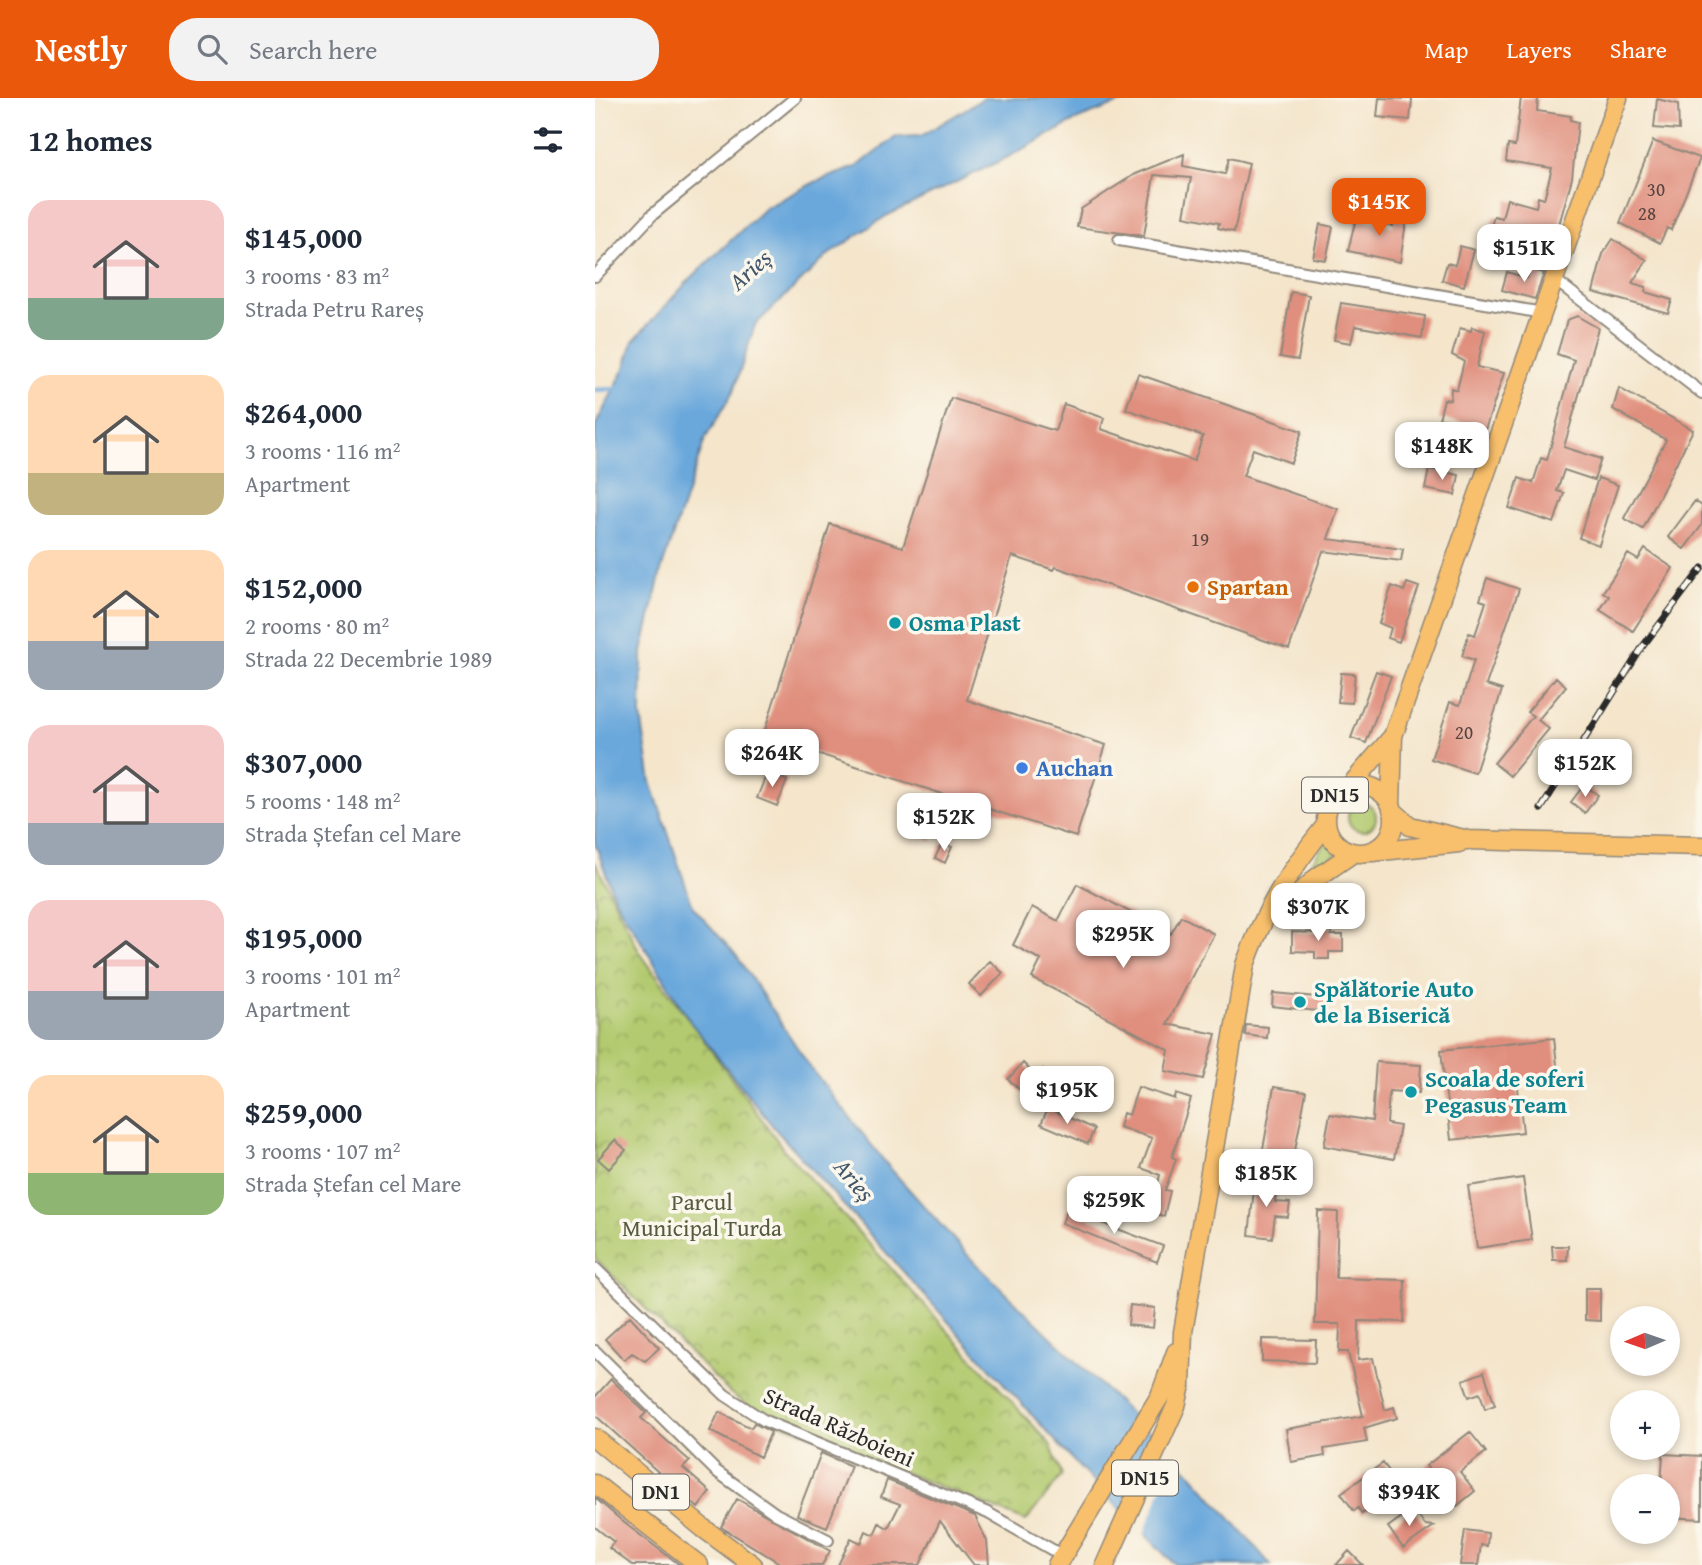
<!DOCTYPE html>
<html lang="en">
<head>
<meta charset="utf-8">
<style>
	body { margin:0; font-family:"Gentium Book Plus",serif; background:#f2f2f3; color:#1f2937; height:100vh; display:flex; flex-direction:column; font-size:26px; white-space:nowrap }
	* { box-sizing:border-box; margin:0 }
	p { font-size:23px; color:#747a83 }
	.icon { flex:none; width:38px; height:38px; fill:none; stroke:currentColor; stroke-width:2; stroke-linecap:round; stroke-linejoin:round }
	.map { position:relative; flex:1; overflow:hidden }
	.details { display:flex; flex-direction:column; background:#fff; width:595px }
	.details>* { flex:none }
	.needle { width:46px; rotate:268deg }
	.tools { position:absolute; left:1015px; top:1208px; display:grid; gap:14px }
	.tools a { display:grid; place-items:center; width:70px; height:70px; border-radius:50%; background:#fff; box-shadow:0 4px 10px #0003; font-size:35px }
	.price { position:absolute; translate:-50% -60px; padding:0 16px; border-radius:14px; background:#fff; color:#222; font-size:23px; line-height:46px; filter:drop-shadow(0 2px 4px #0008) }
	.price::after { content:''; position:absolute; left:50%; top:42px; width:21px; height:16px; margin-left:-10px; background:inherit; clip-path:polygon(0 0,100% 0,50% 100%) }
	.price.active { background:#ea580c; color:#fff }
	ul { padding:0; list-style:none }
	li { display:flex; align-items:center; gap:21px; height:175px; padding:0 28px }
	li span { display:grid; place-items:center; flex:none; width:196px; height:140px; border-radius:21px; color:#555 }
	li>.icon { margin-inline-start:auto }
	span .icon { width:84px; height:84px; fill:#fffc; stroke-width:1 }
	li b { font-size:30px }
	h2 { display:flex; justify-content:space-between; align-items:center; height:84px; padding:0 28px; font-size:30px }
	header { display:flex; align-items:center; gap:42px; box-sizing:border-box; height:98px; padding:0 35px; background:#ea580c; color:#fff }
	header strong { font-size:33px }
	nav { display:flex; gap:38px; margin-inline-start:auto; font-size:24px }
	.search { width:490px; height:63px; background:#f2f2f3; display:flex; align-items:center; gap:18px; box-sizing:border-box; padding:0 24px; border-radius:28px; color:#747a83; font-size:26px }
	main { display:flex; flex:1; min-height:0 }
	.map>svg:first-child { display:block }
	.grass { fill:#b3ca6f; stroke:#6f7a4d; stroke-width:2 }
	.park { fill:url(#park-crowns); stroke:#6f7a4d; stroke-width:2 }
	.water { fill:#6ba8dc; stroke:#4b6a84; stroke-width:2 }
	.pier { fill:#f4e5cb }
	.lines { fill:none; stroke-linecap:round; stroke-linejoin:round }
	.stream { stroke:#6ba8dc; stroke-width:4.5 }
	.building { fill:#e08e7d }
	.street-casing { stroke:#90887b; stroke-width:14 }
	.primary-casing { stroke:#90887b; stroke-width:21 }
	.street { stroke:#fff; stroke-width:10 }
	.primary { stroke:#f8bf6c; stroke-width:18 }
	.rail-casing { stroke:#2b2b2b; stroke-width:7 }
	.rail { stroke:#fbf7ec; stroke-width:4.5; stroke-dasharray:13; stroke-linecap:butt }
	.food-dot { fill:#e8710a; stroke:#fbf7ec; stroke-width:2.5 }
	.culture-dot { fill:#0f9aa8; stroke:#fbf7ec; stroke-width:2.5 }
	.shop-dot { fill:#3f7fe0; stroke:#fbf7ec; stroke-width:2.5 }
	.labels { text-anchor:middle; stroke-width:7; stroke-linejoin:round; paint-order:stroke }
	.number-label { font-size:19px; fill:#584440 }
	.shield { fill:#fbf7ec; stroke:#696865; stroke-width:2 }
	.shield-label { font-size:21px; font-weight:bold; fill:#2b2b2b }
	.food-label { font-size:23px; font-weight:bold; fill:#c56008; stroke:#fbf7ec; text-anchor:start }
	.culture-label { font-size:23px; font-weight:bold; fill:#0d838f; stroke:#fbf7ec; text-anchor:start }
	.shop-label { font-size:23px; font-weight:bold; fill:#366cbe; stroke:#fbf7ec; text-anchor:start }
	.park-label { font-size:23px; fill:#545b3f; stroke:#fbf7ec }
	.street-label { font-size:23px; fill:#2b2b2b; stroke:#fbf7ec }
	.water-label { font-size:24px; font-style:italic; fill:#415769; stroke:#fbf7ec }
</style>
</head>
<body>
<header>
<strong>Nestly</strong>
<div class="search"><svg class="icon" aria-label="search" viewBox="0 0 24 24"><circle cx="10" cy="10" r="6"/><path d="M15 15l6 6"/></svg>Search here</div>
<nav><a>Map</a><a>Layers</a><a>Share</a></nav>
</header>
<main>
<section class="details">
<h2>12 homes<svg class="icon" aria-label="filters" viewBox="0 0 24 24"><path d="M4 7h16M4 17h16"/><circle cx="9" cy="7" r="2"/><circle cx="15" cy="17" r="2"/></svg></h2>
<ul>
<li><span style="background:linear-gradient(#f6c9c9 70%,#7fa58c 0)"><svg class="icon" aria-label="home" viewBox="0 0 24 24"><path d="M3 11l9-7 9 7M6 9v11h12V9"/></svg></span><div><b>$145,000</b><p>3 rooms · 83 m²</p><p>Strada Petru Rareș</p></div></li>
<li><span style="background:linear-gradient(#ffd9b3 70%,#c2b280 0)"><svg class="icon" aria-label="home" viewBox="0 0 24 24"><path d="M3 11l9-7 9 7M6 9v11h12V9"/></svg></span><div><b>$264,000</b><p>3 rooms · 116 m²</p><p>Apartment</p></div></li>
<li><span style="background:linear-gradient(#ffd9b3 65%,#9aa5b1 0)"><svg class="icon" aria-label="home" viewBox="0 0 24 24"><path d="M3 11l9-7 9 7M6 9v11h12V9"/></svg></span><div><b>$152,000</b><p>2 rooms · 80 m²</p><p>Strada 22 Decembrie 1989</p></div></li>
<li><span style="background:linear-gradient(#f6c9c9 70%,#9aa5b1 0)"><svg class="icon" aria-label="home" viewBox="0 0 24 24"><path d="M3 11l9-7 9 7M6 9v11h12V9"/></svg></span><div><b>$307,000</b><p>5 rooms · 148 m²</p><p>Strada Ștefan cel Mare</p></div></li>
<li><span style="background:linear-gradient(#f6c9c9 65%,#9aa5b1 0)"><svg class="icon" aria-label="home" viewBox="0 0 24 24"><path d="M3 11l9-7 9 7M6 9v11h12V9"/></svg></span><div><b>$195,000</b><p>3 rooms · 101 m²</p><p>Apartment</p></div></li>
<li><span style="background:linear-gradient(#ffd9b3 70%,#8fb573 0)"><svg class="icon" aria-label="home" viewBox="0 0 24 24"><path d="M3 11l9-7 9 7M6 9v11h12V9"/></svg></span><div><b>$259,000</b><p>3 rooms · 107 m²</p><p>Strada Ștefan cel Mare</p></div></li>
</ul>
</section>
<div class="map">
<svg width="1107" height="1467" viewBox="0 0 1107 1467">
	<defs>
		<pattern id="park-crowns" width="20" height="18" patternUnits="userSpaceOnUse" patternTransform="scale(1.75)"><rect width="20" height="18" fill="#b3ca6f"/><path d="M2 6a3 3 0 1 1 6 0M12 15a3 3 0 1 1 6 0" fill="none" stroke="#92a45b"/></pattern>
	</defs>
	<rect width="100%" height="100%" fill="#fbf7ec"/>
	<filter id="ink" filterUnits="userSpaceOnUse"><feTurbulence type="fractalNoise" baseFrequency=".0143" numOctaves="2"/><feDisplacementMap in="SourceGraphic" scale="14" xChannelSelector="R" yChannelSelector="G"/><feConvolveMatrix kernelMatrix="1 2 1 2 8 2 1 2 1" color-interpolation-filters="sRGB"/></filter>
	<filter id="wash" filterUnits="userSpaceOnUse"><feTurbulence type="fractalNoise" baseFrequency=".00686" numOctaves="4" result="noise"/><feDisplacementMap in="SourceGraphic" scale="28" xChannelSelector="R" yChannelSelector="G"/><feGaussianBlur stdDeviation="1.57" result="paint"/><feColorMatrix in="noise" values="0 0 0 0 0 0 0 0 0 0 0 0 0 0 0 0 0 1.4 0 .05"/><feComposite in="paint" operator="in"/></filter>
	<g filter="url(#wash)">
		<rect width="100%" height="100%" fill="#f4e5cb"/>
		<!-- grass -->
		<path class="grass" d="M753 719a14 14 0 1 1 28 0a14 14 0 1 1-28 0Z
			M733,740L737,751L743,755L707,780Z"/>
		<!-- park -->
		<path class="park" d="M0,764L45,855L190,1053L455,1346L467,1377L431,1423L172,1320L135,1295L0,1160Z"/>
		<!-- water -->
		<path class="water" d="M389,0H538L483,21L415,58L291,118L233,157L160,227L138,294L110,341L66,473L47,554L46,618L56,684L98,809L141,857L215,969L294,1069L378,1163L593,1372L676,1467H580L483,1368L181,1032L96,925L20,801L0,745V328L30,270L38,243L95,181L170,110L220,84L261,69L301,39L326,38Z"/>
		<!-- pier -->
		<path class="pier" d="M564,1339L581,1355L548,1438L529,1419Z"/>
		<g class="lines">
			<!-- stream -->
			<path class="stream" d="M0,292L24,291"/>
		</g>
		<g id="blocks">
			<!-- building -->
			<path class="building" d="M784,0L817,1L815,22L782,19Z
				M926,0H943L942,13L976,18L975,22L983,24L977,80L960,141L920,129L916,142L894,135L899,118L907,120L912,101L941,109L943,99L949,101L957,70L911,63L913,47L920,48Z
				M1062,1L1083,6L1084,32L1059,30Z
				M1058,43L1105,60L1076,132L1072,130L1065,145L1025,125Z
				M589,56L588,68L630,76L634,60L654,65L639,134L623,130L624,125L589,118L596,80L559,77L549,138L482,129L486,111L540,76Z
				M799,116L812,118L805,164L753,153L761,120L798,128Z
				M725,126L738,129L731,162L718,160Z
				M1018,141L1052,162L1037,185L1051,189L1050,194L1077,202L1073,215L998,194L1008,156Z
				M865,148L879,152L869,188L847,182L852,165L860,167Z
				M934,171L949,175L940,201L907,192L912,174L932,180Z
				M696,194L714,197L703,262L685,259Z
				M746,205L830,218L827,240L760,228L756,245L739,242Z
				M982,218L1003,230L969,349L1006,361L999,382L969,372L962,393L969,395L959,425L914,410L924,380L938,385L946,360L952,362L979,262L962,256L972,222Z
				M877,229L890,233L882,269L909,275L889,335L879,333L880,327L844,321L849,301L855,302L856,290L862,292L869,263L857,257L865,230L876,233Z
				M543,276L707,333L696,365L658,351L648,378L743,411L733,441L808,451L806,463L728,453L694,551L461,469L459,472L417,458L372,602L511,647L481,739L168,638L235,426L308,449L356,300L460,333L469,306L509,320L506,331L599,363L608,338L531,311Z
				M1024,290L1098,332L1048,431L1029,420L1071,342L1018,311Z
				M834,371L864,377L860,397L830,391Z
				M1003,380L1023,387L1004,447L984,440Z
				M1100,403L1107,408V427L1089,451L1073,439Z
				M1050,451L1078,470L1038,533L1005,512L1014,498L1008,494L1033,456L1043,462Z
				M892,480L924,491L891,587L907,592L880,675L836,661L855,604L865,607L879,562L867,558L874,535L880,537L891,504L885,502Z
				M812,485L824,489L804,544L793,540L796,530L784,525L797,488L809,493Z
				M781,573L796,578L771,645L756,640Z
				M746,575L760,576L757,605L743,604Z
				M961,579L971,588L943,622L954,631L915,678L899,665L938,618L932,614Z
				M172,675L192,682L182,708L162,700Z
				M989,687L1003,697L990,715L976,704Z
				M334,723L344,728L337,743L327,738Z
				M347,745L357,749L350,765L340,760Z
				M482,786L576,836L586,818L619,836L572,926L621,936L608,981L570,973L574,952L437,880L446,862L418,847L437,809L463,823Z
				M724,829H736V837H748V854H734V861H720V854L697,853V834L724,835Z
				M395,863L408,875L386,898L374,886Z
				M678,895L732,900L731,914L677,908Z
				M651,927L673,929L672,940L650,937Z
				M959,940L963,976L922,981L928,1034L856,1042L846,952Z
				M781,964L826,967L824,995L794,993L792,1026L805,1028L799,1061L729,1048L735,1016L777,1023Z
				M428,965L441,978L448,971L461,983L439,1005L413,981Z
				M543,989L580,1001L581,996L596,1001L577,1059L581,1061L570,1092L575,1093L569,1118L526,1108L529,1095L559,1102L565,1077L546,1070L557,1040L524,1029L528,1015L534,1017Z
				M679,989L711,994L698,1063L667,1057Z
				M453,1010L499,1031L493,1046L446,1026Z
				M20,1042L31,1052L14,1071L3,1061Z
				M928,1080L937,1142L882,1150L873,1088Z
				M660,1082L682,1085L680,1104L695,1105L693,1119L680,1118L677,1140L654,1137Z
				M472,1112L568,1148L562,1164L467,1125Z
				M723,1113L743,1114L741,1180L810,1182L809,1224L764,1223L763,1262L778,1260L790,1312L799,1309L802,1320L769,1330L772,1344L729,1351L730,1358L696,1364L691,1331L768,1318L753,1254H744L745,1226H720Z
				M957,1148H973L972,1162H958Z
				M990,1190H1005V1223L990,1222Z
				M535,1207L560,1210L558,1230L533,1227Z
				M35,1218L64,1250L50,1263L37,1255L29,1262L10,1241Z
				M667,1241L721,1242L720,1265L667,1263Z
				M889,1274L900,1307L890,1311L885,1295L874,1299L868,1282Z
				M16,1281L51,1315L46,1320L95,1363L88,1370L115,1394L103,1410L0,1317V1299Z
				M124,1314L156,1330L159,1325L176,1334L165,1359L115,1333Z
				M875,1334L891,1354L865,1374L880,1393L862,1408L831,1368Z
				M226,1355L256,1368L232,1429L202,1417Z
				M1068,1356L1107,1358V1421L1073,1419V1388H1066Z
				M788,1365L800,1381L795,1385L800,1392L767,1416L763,1410L759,1413L746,1395Z
				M292,1382L380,1418L392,1443L394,1467H379L345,1423L325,1467H243L256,1440L266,1445L271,1433L279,1437L284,1425L293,1430L305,1406L286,1399Z
				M0,1400L32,1427L85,1467H37L14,1450L19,1444L0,1429Z
				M142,1401L235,1453L227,1467H188L126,1429Z
				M818,1411L830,1427L839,1428L808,1450L793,1429Z
				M870,1432L893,1435L892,1448L886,1447L883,1467H865Z
				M754,1453L768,1467H741Z"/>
		</g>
	</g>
	<g filter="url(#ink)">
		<use href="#blocks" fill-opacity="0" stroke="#90887b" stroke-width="2"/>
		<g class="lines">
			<defs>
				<path id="street" d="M524,142L948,215
					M0,178L57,117L200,0
					M960,182L1107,295
					M0,1170L130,1297L170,1323L393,1415L468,1458
					M0,1253L121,1373L181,1416L233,1442"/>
				<path id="primary" d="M731 721a34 34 0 1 1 68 0a34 34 0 1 1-68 0Z
					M755,688L798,638L1023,0
					M796,707L798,638
					M797,712L815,728L873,742L1107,748
					M777,754L864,745
					M677,810L699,801L720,781L758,755
					M0,1340L108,1430L158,1467
					M0,1386L104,1467
					M462,1467L565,1298L581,1254
					M510,1467L581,1308L586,1287L588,1234L650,867C670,811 694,773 731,727"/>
			</defs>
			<!-- street casing -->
			<use href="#street" class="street-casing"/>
			<!-- primary casing -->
			<use href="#primary" class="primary-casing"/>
			<!-- street -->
			<use href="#street" class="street"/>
			<!-- primary -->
			<use href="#primary" class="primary"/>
			<defs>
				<path id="rail" d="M946,711L1048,548L1107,470"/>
			</defs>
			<!-- rail casing -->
			<use href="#rail" class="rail-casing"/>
			<!-- rail -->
			<use href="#rail" class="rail"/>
		</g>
	</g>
	<!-- markers -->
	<circle class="food-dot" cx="598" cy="489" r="7"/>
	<g class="culture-dot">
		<circle cx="300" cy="525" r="7"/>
		<circle cx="705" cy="904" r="7"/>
		<circle cx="816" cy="994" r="7"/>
	</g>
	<circle class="shop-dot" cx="427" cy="670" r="7"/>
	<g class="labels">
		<!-- number labels -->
		<g class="number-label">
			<text x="1061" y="98">30</text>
			<text x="1052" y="122">28</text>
			<text x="605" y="448">19</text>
			<text x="869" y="641">20</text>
		</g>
		<!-- shield labels -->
		<g class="shield">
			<rect x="707" y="679.5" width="66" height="35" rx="5"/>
			<rect x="517" y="1362.5" width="66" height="35" rx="5"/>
			<rect x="38" y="1376.5" width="56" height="35" rx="5"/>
		</g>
		<g class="shield-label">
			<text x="740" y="704">DN15</text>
			<text x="550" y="1387">DN15</text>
			<text x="66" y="1401">DN1</text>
		</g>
		<!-- food labels -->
		<g class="food-label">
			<text x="612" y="497">Spartan</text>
		</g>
		<!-- culture labels -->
		<g class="culture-label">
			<text x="314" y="533">Osma Plast</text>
			<text x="719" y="899">Spălătorie Auto<tspan x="719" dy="26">de la Biserică</tspan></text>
			<text x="830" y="989">Scoala de soferi<tspan x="830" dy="26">Pegasus Team</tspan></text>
		</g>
		<!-- shop labels -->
		<g class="shop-label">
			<text x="441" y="678">Auchan</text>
		</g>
		<!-- park labels -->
		<g class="park-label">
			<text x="107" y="1112">Parcul<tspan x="107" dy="26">Municipal Turda</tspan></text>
		</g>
		<!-- street labels -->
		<g class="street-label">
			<text transform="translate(244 1329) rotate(24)" y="8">Strada Războieni</text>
		</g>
		<!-- water labels -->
		<g class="water-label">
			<text transform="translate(155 172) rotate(-42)" y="8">Arieș</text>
			<text transform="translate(259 1082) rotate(50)" y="8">Arieș</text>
		</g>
	</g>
</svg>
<div class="tools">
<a><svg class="needle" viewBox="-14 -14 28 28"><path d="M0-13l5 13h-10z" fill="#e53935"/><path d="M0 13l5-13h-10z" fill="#747a83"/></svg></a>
<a>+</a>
<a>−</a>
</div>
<b class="price active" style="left:784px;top:140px">$145K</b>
<b class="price" style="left:929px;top:186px">$151K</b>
<b class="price" style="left:847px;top:384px">$148K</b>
<b class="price" style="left:177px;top:691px">$264K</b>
<b class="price" style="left:990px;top:701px">$152K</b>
<b class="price" style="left:349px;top:755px">$152K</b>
<b class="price" style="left:723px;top:845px">$307K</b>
<b class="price" style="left:528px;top:872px">$295K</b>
<b class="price" style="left:472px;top:1028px">$195K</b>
<b class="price" style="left:671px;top:1111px">$185K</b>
<b class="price" style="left:519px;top:1138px">$259K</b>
<b class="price" style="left:814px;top:1430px">$394K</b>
</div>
</main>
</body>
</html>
